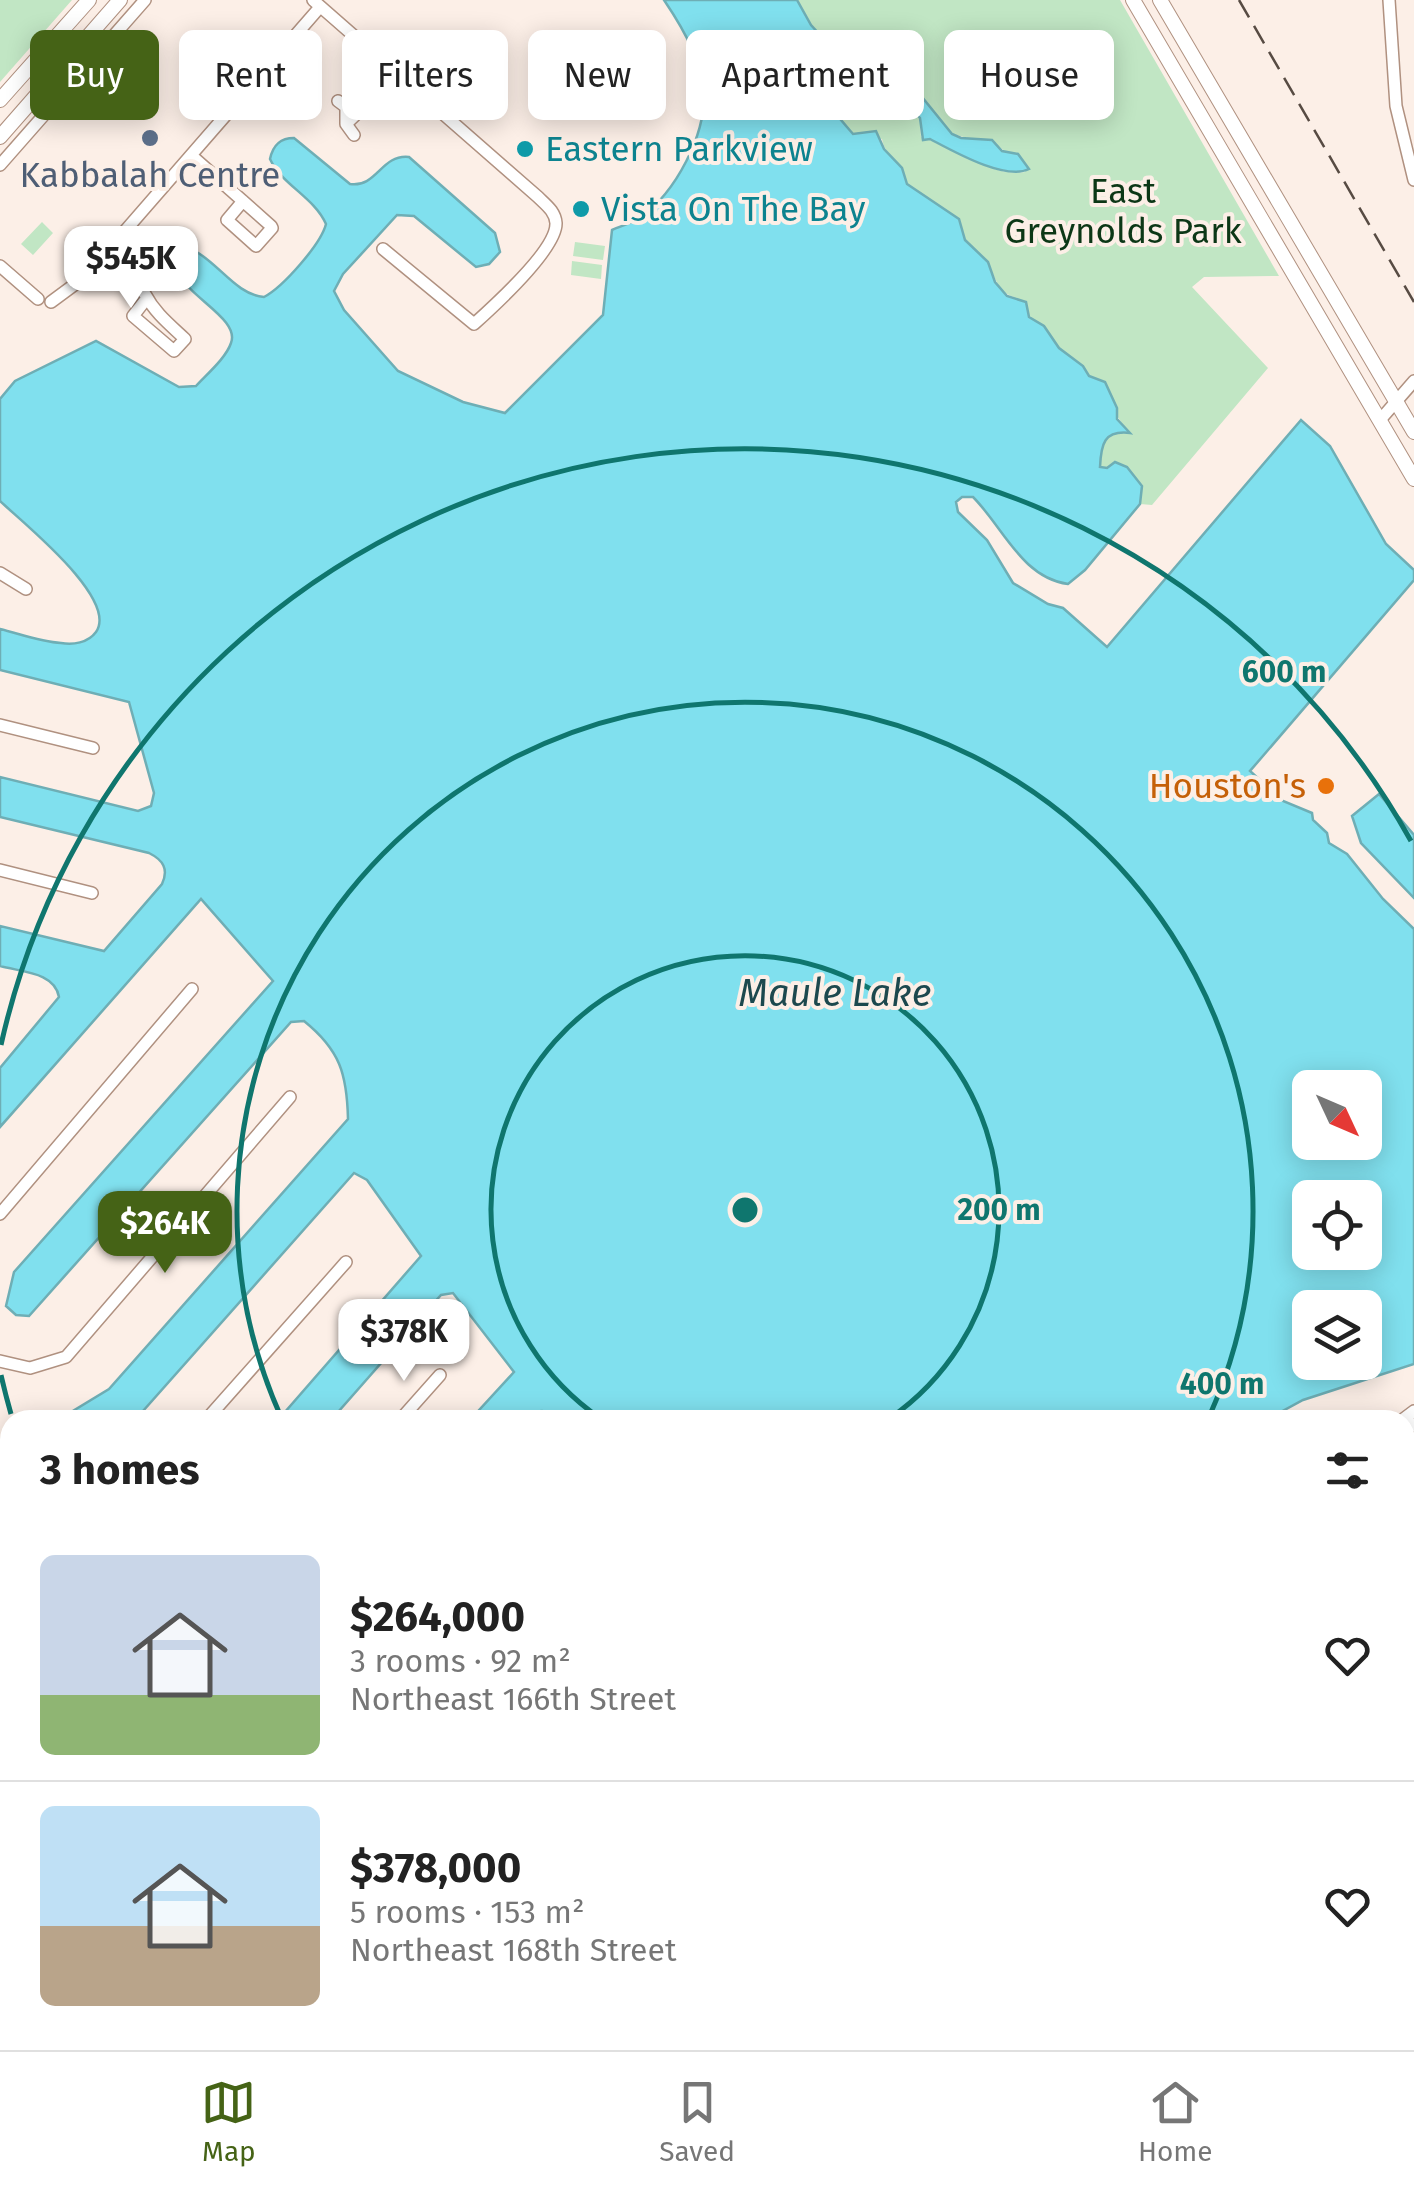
<!DOCTYPE html>
<html lang="en">
<head>
<meta charset="utf-8">
<style>
	body { margin:0; font-family:"Fira Sans",sans-serif; background:#f2f2f2; color:#222; height:100vh; display:flex; flex-direction:column; font-size:38px; white-space:nowrap }
	* { box-sizing:border-box; margin:0 }
	p { font-size:32px; color:#767676 }
	.icon { flex:none; width:55px; height:55px; fill:none; stroke:currentColor; stroke-width:2; stroke-linecap:round; stroke-linejoin:round }
	.map { position:relative; flex:1; overflow:hidden }
	.panel { position:absolute; left:0px; top:1410px; width:1415px; height:640px; display:flex; flex-direction:column; background:#fff; border-radius:30px 30px 0 0; box-shadow:0 5px 25px #0003 }
	.panel>* { flex:none }
	.banner { position:absolute; left:30px; top:30px; width:1355px; height:90px; display:flex; gap:20px }
	.needle { width:65px; rotate:134deg }
	.controls { position:absolute; left:1292px; top:1070px; display:grid; gap:20px }
	.controls a { display:grid; place-items:center; width:90px; height:90px; border-radius:15px; background:#fff; box-shadow:0 5px 25px #0003; font-size:50px }
	.price { position:absolute; translate:-50% -85px; padding:0 22px; border-radius:20px; background:#fff; color:#222; font-size:32px; line-height:65px; filter:drop-shadow(0 2px 5px #0008) }
	.price::after { content:''; position:absolute; left:50%; top:60px; width:30px; height:22px; margin-left:-15px; background:inherit; clip-path:polygon(0 0,100% 0,50% 100%) }
	.price.on { background:#456316; color:#fff }
	ul { padding:0; list-style:none }
	li { display:flex; align-items:center; gap:30px; height:250px; padding:0 40px }
	li+li { border-top:2px solid #e0e0e0 }
	li span { display:grid; place-items:center; flex:none; width:280px; height:200px; border-radius:15px; color:#555 }
	li>.icon { margin-inline-start:auto }
	span .icon { width:120px; height:120px; fill:#fffc; stroke-width:1 }
	li b { font-size:42px }
	h2 { display:flex; justify-content:space-between; align-items:center; height:120px; padding:0 40px; font-size:42px }
	.tag { padding:0 35px; border-radius:15px; background:#fff; box-shadow:0 5px 25px #0003; font-size:35px; line-height:90px }
	.tag.on { background:#456316; color:#fff }
	.tab-bar { display:flex; justify-content:space-around; align-items:center; height:140px; border-top:2px solid #e0e0e0; background:#fff; font-size:28px; color:#767676 }
	.tab-bar a { display:grid; justify-items:center; gap:5px }
	.tab-bar .on { color:#456316 }
	.map>svg:first-child { display:block }
	.green { fill:#c1e6c4 }
	.water { fill:#80e0ee; stroke:#6eaeb5; stroke-width:2.5; fill-rule:evenodd }
	.lines { fill:none; stroke-linecap:round; stroke-linejoin:round }
	.minor-casing { stroke:#b09180; stroke-width:14 }
	.major-casing { stroke:#b09180; stroke-width:16 }
	.minor { stroke:#fff; stroke-width:11 }
	.major { stroke:#fff; stroke-width:14 }
	.rail { stroke:#574b43; stroke-width:2.5; stroke-dasharray:20 10; stroke-linecap:butt }
	.ring { fill:none; stroke:#0f766e; stroke-width:5 }
	.service-dot { fill:#5c6f8a; stroke:#fcefe7; stroke-width:4 }
	.culture-dot { fill:#0f9aa8; stroke:#fcefe7; stroke-width:4 }
	.food-dot { fill:#e8710a; stroke:#fcefe7; stroke-width:4 }
	.labels { text-anchor:middle; stroke-width:8; stroke-linejoin:round; paint-order:stroke }
	.culture-label { font-size:35px; fill:#0d838f; stroke:#fcefe7; text-anchor:start }
	.service-label { font-size:35px; fill:#4e5e75; stroke:#fcefe7 }
	.park-label { font-size:35px; fill:#0c3716; stroke:#fcefe7 }
	.food-label { font-size:35px; fill:#c56008; stroke:#fcefe7; text-anchor:end }
	.water-label { font-size:38px; font-style:italic; fill:#1c484e; stroke:#fcefe7 }
	.centre { fill:#0f766e; stroke:#fcefe7; stroke-width:5 }
	.ring-label { font-size:30px; text-anchor:middle; font-weight:bold; fill:#0f766e; stroke:#fcefe7; stroke-width:8; stroke-linejoin:round; paint-order:stroke }
</style>
</head>
<body>
<div class="map">
<svg width="1414" height="2050" viewBox="0 0 1414 2050">
	<rect width="100%" height="100%" fill="#fcefe7"/>
	<!-- green -->
	<path class="green" d="M0,0H72L0,82Z
		M797,0H1120L1279,276L1204,277L1192,287L1268,368L1152,505L1140,504L1142,486L1100,467C1101,445 1103,429 1128,432L1083,366L1059,348L1044,326L1029,317L1014,297C998,292 996,279 989,265C984,255 972,247 965,240C963,212 928,202 910,186C904,181 904,171 899,165C892,155 884,152 882,139L853,134C846,126 826,105 824,98C844,83 852,69 879,72L920,118L921,137C956,144 988,178 1025,172L1022,164L998,146L952,134L913,86L890,69L877,61L843,60L811,25Z
		M42,222L53,233L33,255L21,244Z
		M575,242L605,246L603,260L573,256Z
		M572,261L602,265L601,279L571,275Z"/>
	<!-- water -->
	<path class="water" d="M664,0H797L811,25L843,60L877,61L890,69L913,86L952,134L961,138L992,140L1002,151L1018,154L1029,169C1005,181 953,151 930,139L923,140L920,118L879,72C852,69 844,83 824,98C826,103 847,127 853,134L876,131L884,149L902,168L907,184L959,219L965,240L988,262L995,282L1007,296L1026,302L1029,317L1044,326L1059,348L1083,366L1089,376L1105,382L1117,408V419L1130,433C1104,430 1101,444 1100,467L1107,468L1115,462L1127,467L1142,486L1140,504L1085,570L1068,584C1022,578 1003,527 973,497H962L956,502L958,512L987,540L1013,583L1048,604L1063,608L1107,647L1301,420L1330,446L1386,544L1414,570V580L1250,771L1283,801L1312,813L1313,820L1327,833L1329,843L1347,854L1383,899L1414,929V1364L1303,1400L1266,1420H549L542,1411L529,1412L522,1420H470L514,1372L453,1293L441,1295L331,1420H278L421,1256L367,1180L354,1173L135,1420H58L109,1389L348,1119C347,1074 340,1050 304,1021L291,1022L29,1316L16,1315L6,1306L14,1272L273,981L201,899L0,1127V1068L59,997C55,972 21,972 0,966V926L104,951L162,884C169,869 163,860 149,853L0,817V777L138,811L151,806L154,793L129,702L0,670V629C20,634 41,642 61,643C73,645 88,643 96,632C119,599 23,523 0,501V399L15,381L96,341L179,387L196,386C207,374 226,358 231,343C241,317 179,294 175,264L179,258L195,251C219,264 237,295 264,297C283,287 321,244 326,224C314,197 282,185 270,159C273,145 280,138 294,138L350,184C377,188 381,154 409,157L495,233L500,252L489,264L476,267L414,216L397,215L343,274L334,291L344,310L398,371L463,402L505,413L603,315L612,230C621,226 632,223 640,218C676,192 706,135 704,91C702,60 681,25 664,0ZM1310,1088H1365V1142H1310ZM1310,1198H1365V1252H1310ZM1310,1308H1365V1362H1310Z
		M1379,794L1414,835V898L1361,843L1352,816Z
		M1414,1555V2050H1256L1269,2040H1405V1570Z
		M10,1717V1776L0,1787V1728Z
		M10,1931V1989L0,2000V1942Z
		M105,2040H158L149,2050H95Z
		M297,2040H352L342,2050H288Z
		M493,2040H549L540,2050H483Z
		M928,2040H1146L1157,2050H935Z"/>
	<g class="lines">
		<defs>
			<path id="minor" d="M313,0L538,197C546,205 555,211 556,223C557,249 494,306 474,324L383,249
				M1389,0L1396,106L1414,180
				M338,101L346,107V124L354,135
				M346,124L382,90L396,73
				M192,156L271,226L272,228L256,246L227,220L243,201
				M0,165L145,0
				M104,255L145,294C155,313 169,324 185,339L174,351L133,316L147,298
				M0,266L38,299
				M51,302L74,285L104,255L320,7
				M1380,420L1414,381
				M0,573L26,589
				M0,725L93,748
				M0,870L92,893
				M0,1214L192,989
				M0,1361L30,1368L66,1357L290,1097
				M206,1420L346,1262
				M400,1420L440,1375
				M1402,1420L1414,1411
				M1405,1431L1414,1424
				M0,1483L10,1491
				M0,1501L10,1510
				M0,1650L10,1639
				M0,1863L10,1852
				M664,2040H680
				M23,2050L32,2040
				M219,2050L228,2040
				M410,2050L419,2040
				M558,2050L568,2040
				M576,2050L586,2040"/>
			<path id="major" d="M1133,0L1414,479
				M1160,0L1414,432
				M0,100L89,0
				M0,137L120,0"/>
		</defs>
		<!-- minor casing -->
		<use href="#minor" class="minor-casing"/>
		<!-- major casing -->
		<use href="#major" class="major-casing"/>
		<!-- minor -->
		<use href="#minor" class="minor"/>
		<!-- major -->
		<use href="#major" class="major"/>
		<!-- rail -->
		<path class="rail" d="M1239,0L1414,302"/>
	</g>
	<!-- distance rings -->
	<g class="ring">
		<path d="M601 1419A254 254 0 1 1 889 1419"/>
		<path d="M281 1417A508 508 0 1 1 1209 1417"/>
		<path d="M11 1414A762 762 0 0 1 1 1375M1 1045A762 762 0 0 1 1411 841"/>
	</g>
	<!-- markers -->
	<circle class="service-dot" cx="150" cy="138" r="10"/>
	<g class="culture-dot">
		<circle cx="525" cy="149" r="10"/>
		<circle cx="581" cy="209" r="10"/>
	</g>
	<circle class="food-dot" cx="1326" cy="786" r="10"/>
	<g class="labels">
		<!-- culture labels -->
		<g class="culture-label">
			<text x="545" y="161">Eastern Parkview</text>
			<text x="601" y="221">Vista On The Bay</text>
		</g>
		<!-- service labels -->
		<g class="service-label">
			<text x="150" y="187">Kabbalah Centre</text>
		</g>
		<!-- park labels -->
		<g class="park-label">
			<text x="1123" y="203">East<tspan x="1123" dy="40">Greynolds Park</tspan></text>
		</g>
		<!-- food labels -->
		<g class="food-label">
			<text x="1306" y="798">Houston's</text>
		</g>
		<!-- water labels -->
		<g class="water-label">
			<text x="835" y="1006">Maule Lake</text>
		</g>
	</g>
	<circle cx="745" cy="1210" r="15" class="centre"/>
	<g class="ring-label">
		<text x="1284" y="682">600 m</text>
		<text x="999" y="1220">200 m</text>
		<text x="1222" y="1394">400 m</text>
	</g>
</svg>
<div class="controls">
<a><svg class="needle" viewBox="-14 -14 28 28"><path d="M0-13l5 13h-10z" fill="#e53935"/><path d="M0 13l5-13h-10z" fill="#767676"/></svg></a>
<a><svg class="icon" aria-label="locate" viewBox="0 0 24 24"><circle cx="12" cy="12" r="6"/><path d="M12 2v4M12 18v4M2 12h4M18 12h4"/></svg></a>
<a><svg class="icon" aria-label="layers" viewBox="0 0 24 24"><path d="M12 4l9 5-9 5-9-5zM3 14l9 5 9-5"/></svg></a>
</div>
<b class="price" style="left:131px;top:311px">$545K</b>
<b class="price on" style="left:165px;top:1276px">$264K</b>
<b class="price" style="left:404px;top:1384px">$378K</b>
<div class="banner">
<a class="tag on">Buy</a>
<a class="tag">Rent</a>
<a class="tag">Filters</a>
<a class="tag">New</a>
<a class="tag">Apartment</a>
<a class="tag">House</a>
</div>
<section class="panel">
<h2>3 homes<svg class="icon" aria-label="filters" viewBox="0 0 24 24"><path d="M4 7h16M4 17h16"/><circle cx="9" cy="7" r="2"/><circle cx="15" cy="17" r="2"/></svg></h2>
<ul>
<li><span style="background:linear-gradient(#c9d6e8 70%,#8fb573 0)"><svg class="icon" aria-label="home" viewBox="0 0 24 24"><path d="M3 11l9-7 9 7M6 9v11h12V9"/></svg></span><div><b>$264,000</b><p>3 rooms · 92 m²</p><p>Northeast 166th Street</p></div><svg class="icon" aria-label="heart" viewBox="0 0 24 24"><path d="M12 20l-8-8c-3-5 5-10 8-4 3-6 11-1 8 4z"/></svg></li>
<li><span style="background:linear-gradient(#bfe0f5 60%,#b9a48a 0)"><svg class="icon" aria-label="home" viewBox="0 0 24 24"><path d="M3 11l9-7 9 7M6 9v11h12V9"/></svg></span><div><b>$378,000</b><p>5 rooms · 153 m²</p><p>Northeast 168th Street</p></div><svg class="icon" aria-label="heart" viewBox="0 0 24 24"><path d="M12 20l-8-8c-3-5 5-10 8-4 3-6 11-1 8 4z"/></svg></li>
</ul>
</section>
</div>
<nav class="tab-bar">
<a class="on"><svg class="icon" aria-label="map" viewBox="0 0 24 24"><path d="M3 6l6-2 6 2 6-2v14l-6 2-6-2-6 2zM9 4v14M15 6v14"/></svg>Map</a>
<a><svg class="icon" aria-label="saved" viewBox="0 0 24 24"><path d="M7 4h10v16l-5-4-5 4z"/></svg>Saved</a>
<a><svg class="icon" aria-label="home" viewBox="0 0 24 24"><path d="M3 11l9-7 9 7M6 9v11h12V9"/></svg>Home</a>
</nav>
</body>
</html>
